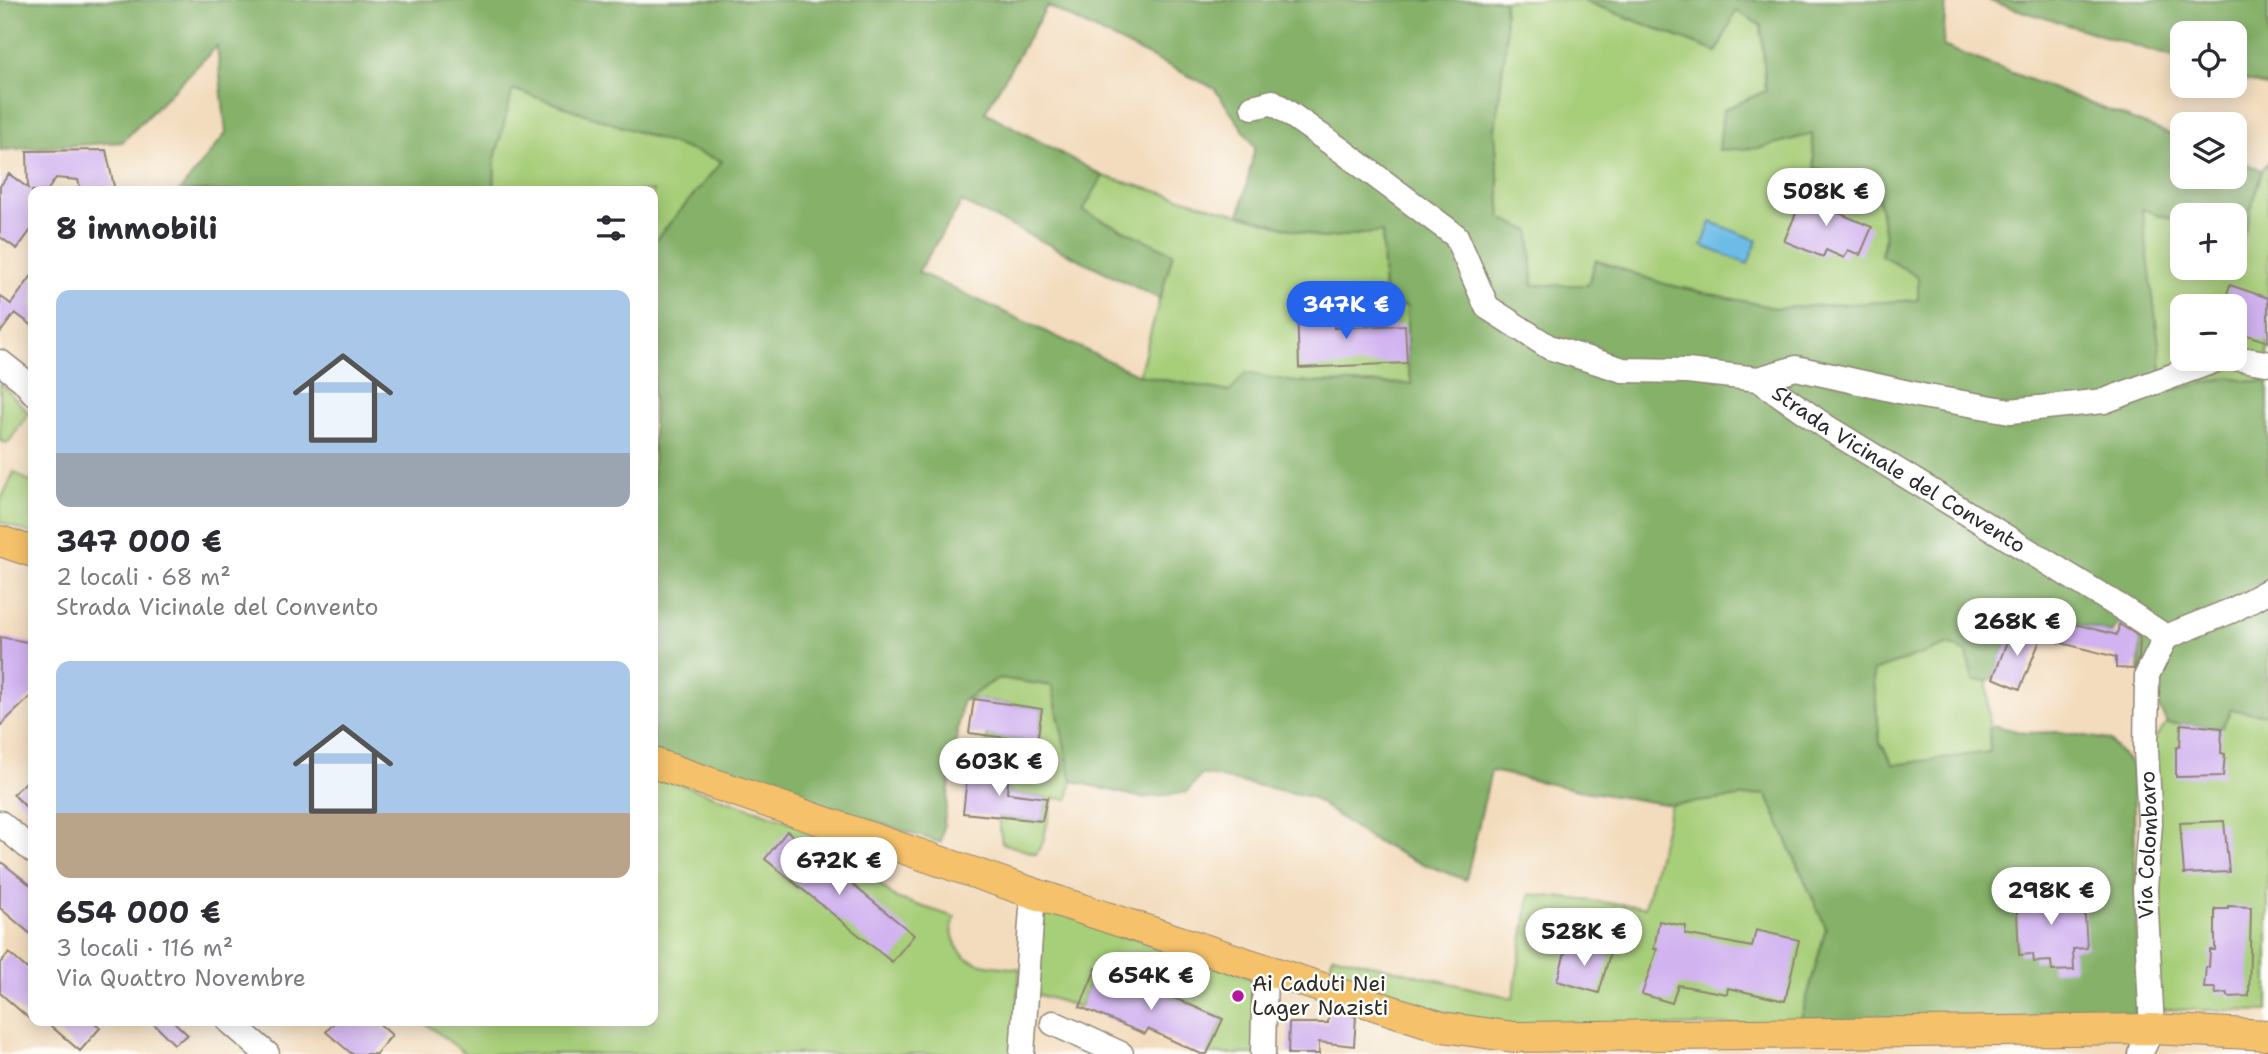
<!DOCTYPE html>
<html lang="it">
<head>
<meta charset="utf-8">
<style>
	body { margin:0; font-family:"Shantell Sans",sans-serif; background:#f2f2f3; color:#2b2b33; height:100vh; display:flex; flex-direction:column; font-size:26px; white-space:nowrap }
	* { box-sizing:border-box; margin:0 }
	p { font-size:23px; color:#7c7c81 }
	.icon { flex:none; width:38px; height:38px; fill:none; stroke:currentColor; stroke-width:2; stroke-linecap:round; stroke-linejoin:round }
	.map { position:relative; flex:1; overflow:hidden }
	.panel { position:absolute; left:28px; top:186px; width:630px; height:840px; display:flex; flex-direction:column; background:#fff; border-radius:14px; box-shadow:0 4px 18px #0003 }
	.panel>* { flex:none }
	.fabs { position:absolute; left:2170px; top:21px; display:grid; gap:14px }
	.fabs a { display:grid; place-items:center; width:77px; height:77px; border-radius:14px; background:#fff; box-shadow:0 4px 18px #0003; font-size:35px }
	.price { position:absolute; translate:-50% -60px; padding:0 16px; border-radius:24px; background:#fff; color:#222; font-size:23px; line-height:46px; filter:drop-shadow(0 2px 4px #0008) }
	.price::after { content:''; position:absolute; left:50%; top:42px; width:21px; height:16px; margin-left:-10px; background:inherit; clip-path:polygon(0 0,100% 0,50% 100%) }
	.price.active { background:#2563eb; color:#fff }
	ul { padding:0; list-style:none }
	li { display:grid; align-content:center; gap:14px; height:371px; padding:0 28px }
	li span { display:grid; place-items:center; height:217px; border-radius:14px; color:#555 }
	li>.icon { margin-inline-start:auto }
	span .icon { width:126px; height:126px; fill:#fffc; stroke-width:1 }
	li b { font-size:30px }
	h2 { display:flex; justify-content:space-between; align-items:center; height:84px; padding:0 28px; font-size:30px }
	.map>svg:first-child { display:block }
	.green { fill:#a7ce79; stroke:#697c52; stroke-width:2; fill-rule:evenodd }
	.forest { fill:#85b169; stroke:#586e4a; stroke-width:2; fill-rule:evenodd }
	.water { fill:#6cbce7; stroke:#4c7489; stroke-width:2 }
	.building { fill:#d1b3f0 }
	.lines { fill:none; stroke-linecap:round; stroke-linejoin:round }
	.minor-casing { stroke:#8f8474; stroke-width:27 }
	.major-casing { stroke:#8f8474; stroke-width:32 }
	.minor { stroke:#fff; stroke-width:24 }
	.major { stroke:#f5c16b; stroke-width:30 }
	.poi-dot { fill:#b5179e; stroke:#fdfcf7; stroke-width:2.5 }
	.labels { text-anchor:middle; stroke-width:5; stroke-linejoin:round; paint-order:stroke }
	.street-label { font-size:21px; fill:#2b2b2b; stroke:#fdfcf7 }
	.poi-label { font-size:21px; fill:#2b2b2b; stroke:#fdfcf7; text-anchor:start }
</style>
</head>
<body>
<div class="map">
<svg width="2268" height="1054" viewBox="0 0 2268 1054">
	<rect width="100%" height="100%" fill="#fdfcf7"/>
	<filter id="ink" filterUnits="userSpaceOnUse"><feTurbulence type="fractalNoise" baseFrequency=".0143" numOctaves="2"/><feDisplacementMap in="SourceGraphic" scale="14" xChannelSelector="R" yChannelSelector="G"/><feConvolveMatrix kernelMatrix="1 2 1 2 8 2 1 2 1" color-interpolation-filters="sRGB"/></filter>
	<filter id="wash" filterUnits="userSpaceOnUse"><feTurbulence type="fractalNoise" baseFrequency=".00686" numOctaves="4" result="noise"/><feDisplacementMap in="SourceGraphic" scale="28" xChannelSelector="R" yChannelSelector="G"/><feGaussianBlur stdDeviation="1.57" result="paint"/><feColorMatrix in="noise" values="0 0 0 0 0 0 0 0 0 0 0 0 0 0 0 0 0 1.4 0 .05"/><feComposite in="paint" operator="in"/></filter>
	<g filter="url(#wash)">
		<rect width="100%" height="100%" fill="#f3dcbd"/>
		<!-- green -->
		<path class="green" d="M1504,0H1582L1716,52L1736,10L1761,26L1766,91L1723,110L1759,148L1812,134L1815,168L1878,196L1885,237L1881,255L1919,277L1918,301L1776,309L1664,284L1596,260L1588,285L1533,286L1530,231L1501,219L1495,130L1506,41Z
			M512,89L723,161L653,243V191H494L495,159Z
			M2268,162V380L2257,382L2230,377L2165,393L2141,208L2182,222V268H2235V240L2241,242L2262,170ZM2182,306H2235V359H2182Z
			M1103,176L1322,238L1382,232L1384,304L1407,306V363L1412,384L1295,382L1245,373L1231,392L1139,375L1172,253L1082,211Z
			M0,383L29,413L8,443L0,441Z
			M14,472L33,484V534L0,522V502Z
			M1950,644L1967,653L1973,681H1987L1991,752L1894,765L1880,743L1873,671Z
			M999,678L1053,686L1072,781L1068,799L1053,798L1043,842L1036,854L1002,843L998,817L1042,821L1047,798L1007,793L1009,773L986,771L987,736L1037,742L1042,709L974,699L962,701Z
			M2231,709L2268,715V1011L2151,1009L2146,750L2167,723L2222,728Z
			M653,775L818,831L896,898L955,917C952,924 951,931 954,939C962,969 996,965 1020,969L1014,1054H466L421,1020H653Z
			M1766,794L1826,928L1800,1023L1512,1030L1326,981L1333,955L1513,998L1530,894L1645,907L1671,805Z
			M1050,909L1256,979L1258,1054H1207L1223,1019L1160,992L1157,996L1096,968L1080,1007L1033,993L1042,912Z"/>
		<!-- forest -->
		<path class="forest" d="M0,0H1504L1506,41L1495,130L1501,218L1530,231L1533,285H1588L1596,260L1664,284L1776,308L1918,300V277L1881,255L1885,237L1878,196L1815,168L1812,134L1759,148L1719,150L1723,110L1766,91L1761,25L1736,11L1717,52L1582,0H1946L1943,46L2182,139V177H2235V159L2262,170L2242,242L2235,240V215H2182V222L2142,209L2165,392L2230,377L2257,382L2268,380V715L2231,709L2222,728L2167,723L2139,669L2140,624H2118L2111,633L2055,619L2050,640L2013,627L1993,678L1987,681H1973L1967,653L1950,644L1873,671L1880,743L1894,765L1990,752L1989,728L1996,726L2025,733L2060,732L2109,740L2133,766L2138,1000L2134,1021L1800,1023L1826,928L1766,794L1671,805L1578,790L1491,771L1466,880L1413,860L1369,838L1311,797L1202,774L1187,792L1142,798L1072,781L1052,686L999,678L962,701L941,843L653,751V243L722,161L513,89L495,159L494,191H180L226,133L217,46L122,142L0,150ZM1047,6L1214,88L1255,147L1240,214L1322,238L1382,232L1384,304L1407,306V363L1412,384L1295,382L1245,373L1230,392L1139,375L918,272L962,202L1160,299L1173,253L1083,211L1103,176L985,112Z
			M1986,0H2268V87L2235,77V33H2182V60Z"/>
		<!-- water -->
		<path class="water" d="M1711,222L1757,240L1748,264L1702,246Z"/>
		<g id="blocks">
			<!-- building -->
			<path class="building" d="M106,150L115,191H81L78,180L56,178L47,191H32L33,227L17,249L0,237V186L9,174L28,188L27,151Z
				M1807,188L1834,199L1829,209L1872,227L1860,255L1848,250L1844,258L1826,250L1823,257L1784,241Z
				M33,274V326L15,313L0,333V296L11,304Z
				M2230,285L2268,298V342L2235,331V306H2223Z
				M1333,304L1334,328L1405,325L1407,363L1299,368L1297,306Z
				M2055,619L2117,635L2119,624L2140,637L2139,658L2134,669L2116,668V657L2050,640Z
				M2013,627L2041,638L2020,689L1993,678Z
				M0,637L33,643V694L0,726Z
				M974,699L1042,709L1037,742L969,733Z
				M2181,724L2222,728L2221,753L2225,754L2223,776L2176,777V748L2180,746Z
				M968,769L1009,773L1007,793L1047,798L1042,821L963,813Z
				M33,776V814L13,794Z
				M2224,821L2229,872L2184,874L2180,823Z
				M787,831L914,935L892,962L765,859Z
				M0,861L33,887V936L0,908Z
				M2072,890L2073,903L2084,902L2087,948L2073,949L2074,970L2052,971L2051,961L2034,962L2033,954L2019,955L2016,893Z
				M2228,906L2251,907L2249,996L2229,997L2227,993L2216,994L2215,988H2204L2206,967H2209L2210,950H2215V909H2228Z
				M1659,921L1686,926L1685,934L1752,947L1756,930L1799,940L1785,1001L1728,988L1727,994L1678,985L1672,1003L1642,994L1657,949H1654Z
				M1568,942L1610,954L1599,993L1557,981Z
				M9,953L33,974V1022L0,993V963Z
				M1096,968L1157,996L1160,992L1223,1019L1207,1054H1201L1148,1029L1145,1034L1080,1007Z
				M1329,1008L1356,1017L1354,1046L1319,1042V1054H1288L1289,1023H1328Z
				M44,1020H92L100,1028L80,1051Z
				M150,1020H172L188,1035L174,1044Z
				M336,1020H375L392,1035L376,1054H352L326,1032Z"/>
		</g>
	</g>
	<g filter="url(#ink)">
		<use href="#blocks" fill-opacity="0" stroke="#8f8474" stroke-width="2"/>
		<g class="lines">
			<defs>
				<g id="minor">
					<path id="s1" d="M1253,107L1273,102L1341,150L1456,236L1487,307L1549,347L1623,370L1687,371L1758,379L1828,428L2122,608L2166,637"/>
					<path d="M2235,358L2266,363"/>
					<path d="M0,362L23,380L33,392"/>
					<path d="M1758,379L1796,368L1922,396L2010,411L2104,401L2219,359"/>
					<path d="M2166,637L2233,610L2268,591"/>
					<path d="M0,823L33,851"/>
					<path d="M228,1020L267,1054"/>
					<path d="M1053,1023L1121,1054"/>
					<path d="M1022,1054L1033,893"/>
					<path d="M1263,1054L1265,969"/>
					<path id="s2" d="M2140,1054L2152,1029L2145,889L2150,823L2146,750L2147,675L2166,637"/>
				</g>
				<path id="major" d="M0,541L33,552
					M653,763L1033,893L1414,1018L1442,1027L1514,1037L2152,1029L2268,1035"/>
			</defs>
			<!-- minor casing -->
			<use href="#minor" class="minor-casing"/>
			<!-- major casing -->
			<use href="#major" class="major-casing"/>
			<!-- minor -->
			<use href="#minor" class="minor"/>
			<!-- major -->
			<use href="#major" class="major"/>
		</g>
	</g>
	<!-- markers -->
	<circle class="poi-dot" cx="1238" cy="996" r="7"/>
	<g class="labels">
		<!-- street labels -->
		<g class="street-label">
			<text dy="7" stroke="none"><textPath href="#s1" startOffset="779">Strada Vicinale del Convento</textPath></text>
			<text dy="7" stroke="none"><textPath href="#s2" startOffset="212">Via Colombaro</textPath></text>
		</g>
		<!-- poi labels -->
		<g class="poi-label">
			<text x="1252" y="991">Ai Caduti Nei<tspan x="1252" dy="24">Lager Nazisti</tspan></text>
		</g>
	</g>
</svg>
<div class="fabs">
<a><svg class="icon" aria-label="locate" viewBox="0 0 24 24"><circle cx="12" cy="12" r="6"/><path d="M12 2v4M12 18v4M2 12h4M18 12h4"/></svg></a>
<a><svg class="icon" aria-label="layers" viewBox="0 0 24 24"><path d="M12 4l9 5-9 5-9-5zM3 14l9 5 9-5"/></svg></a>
<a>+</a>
<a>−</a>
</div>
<b class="price" style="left:1826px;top:228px">508K €</b>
<b class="price active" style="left:1346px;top:341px">347K €</b>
<b class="price" style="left:2017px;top:658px">268K €</b>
<b class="price" style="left:999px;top:798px">603K €</b>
<b class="price" style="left:839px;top:897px">672K €</b>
<b class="price" style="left:2051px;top:927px">298K €</b>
<b class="price" style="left:1584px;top:968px">528K €</b>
<b class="price" style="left:1151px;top:1012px">654K €</b>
<section class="panel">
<h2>8 immobili<svg class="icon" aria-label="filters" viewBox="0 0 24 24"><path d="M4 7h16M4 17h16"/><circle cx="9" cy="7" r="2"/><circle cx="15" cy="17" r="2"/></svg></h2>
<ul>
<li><span style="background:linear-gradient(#a9c7e8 75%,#9aa5b1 0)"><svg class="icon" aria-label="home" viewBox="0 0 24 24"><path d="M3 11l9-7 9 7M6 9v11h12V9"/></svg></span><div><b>347 000 €</b><p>2 locali · 68 m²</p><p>Strada Vicinale del Convento</p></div></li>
<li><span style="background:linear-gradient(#a9c7e8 70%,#b9a48a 0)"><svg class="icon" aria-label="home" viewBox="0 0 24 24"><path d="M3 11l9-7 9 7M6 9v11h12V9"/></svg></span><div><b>654 000 €</b><p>3 locali · 116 m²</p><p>Via Quattro Novembre</p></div></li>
</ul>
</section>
</div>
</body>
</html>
